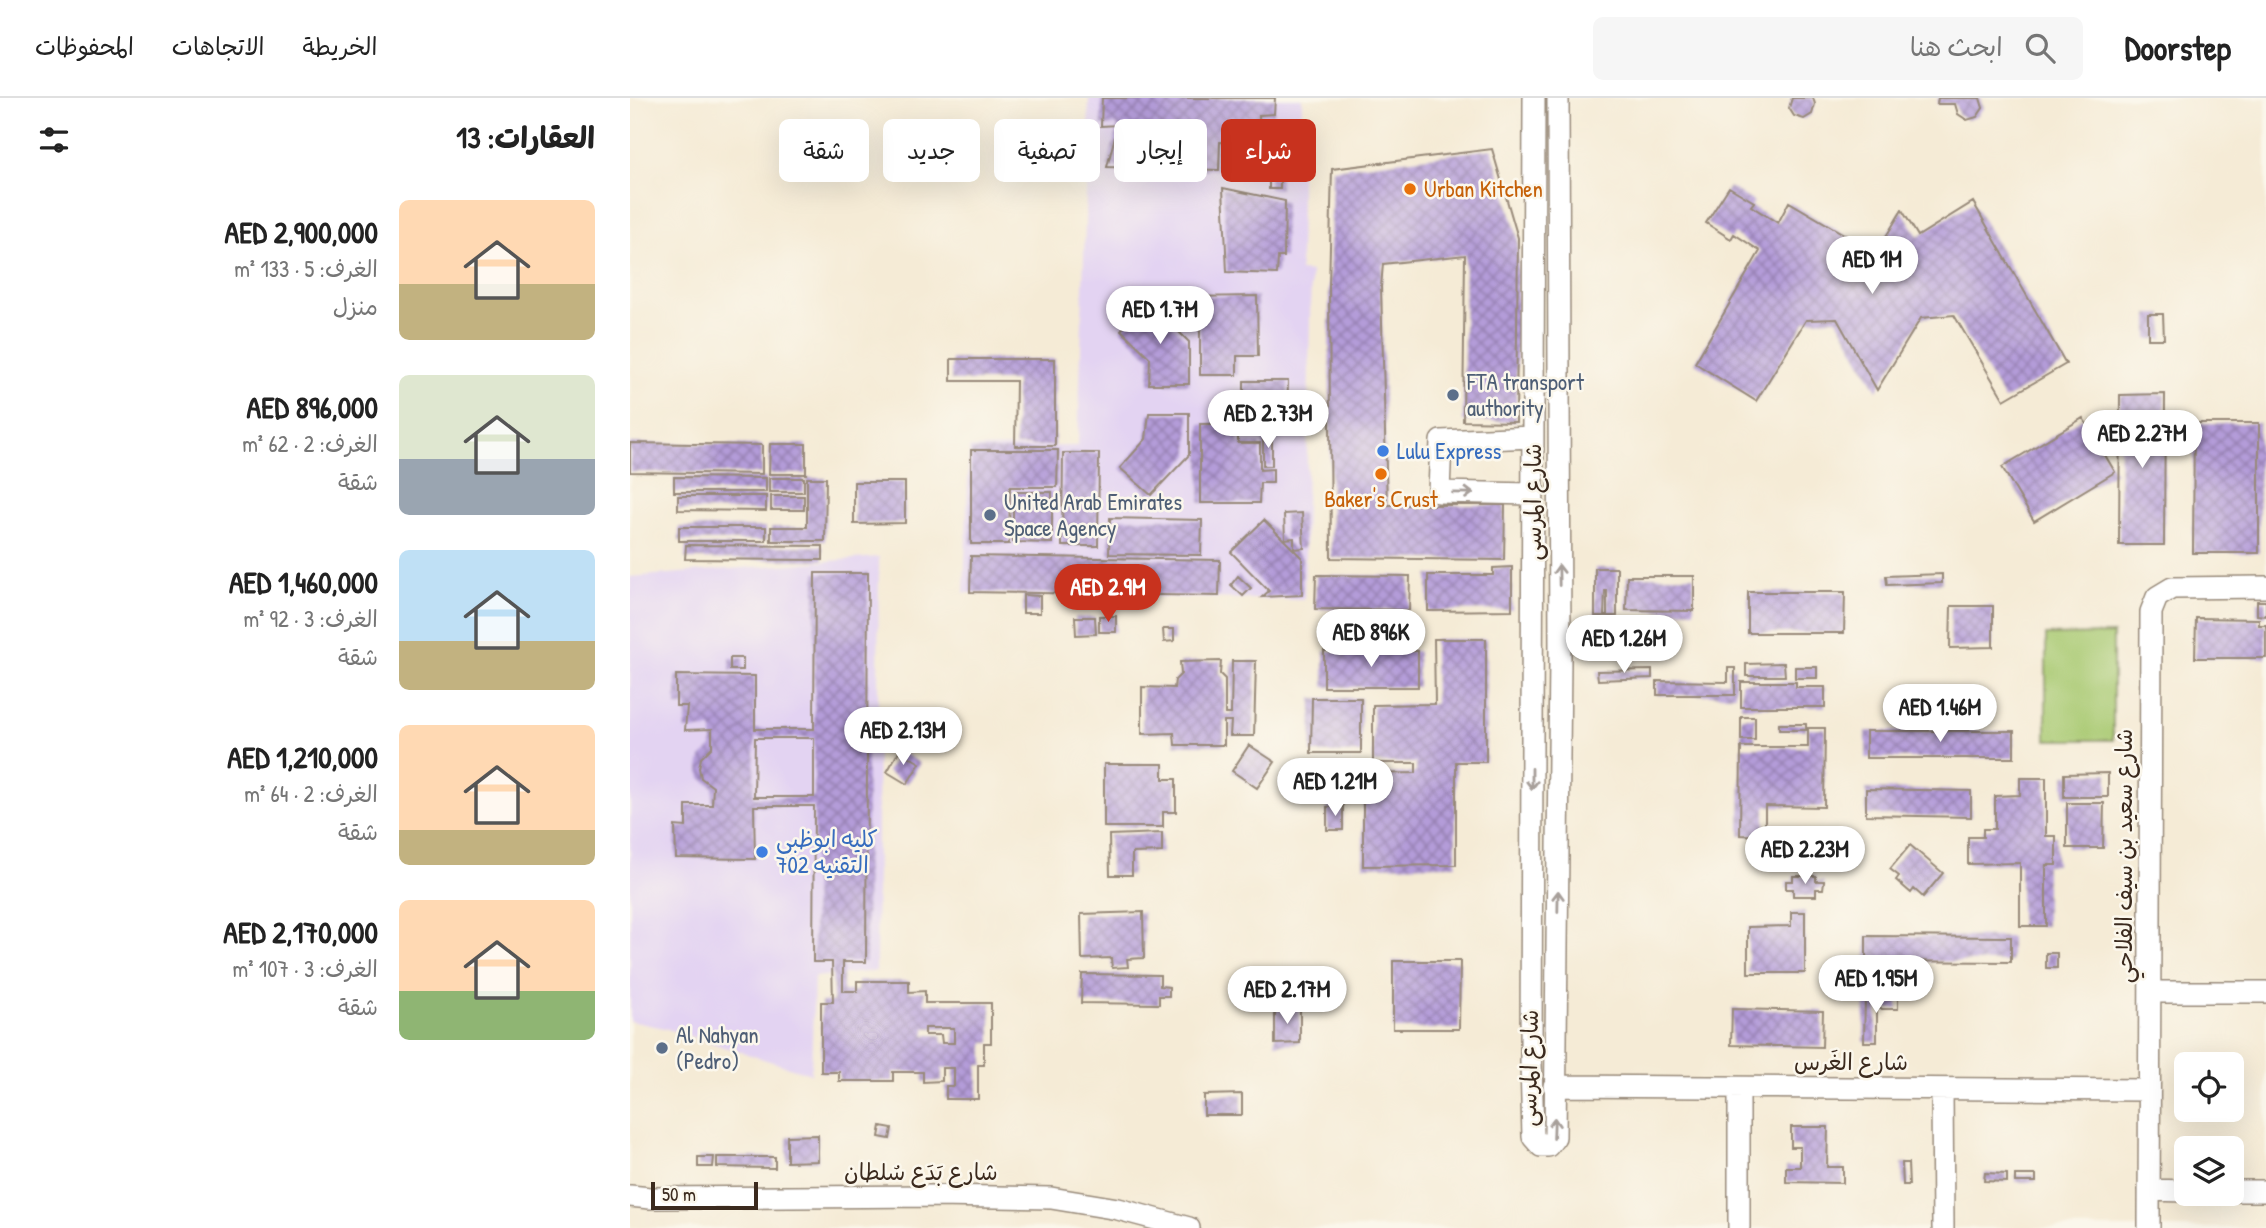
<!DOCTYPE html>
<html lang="ar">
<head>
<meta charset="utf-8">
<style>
	body { margin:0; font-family:"Patrick Hand","Playpen Sans Arabic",sans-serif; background:#f6f6f6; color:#222; direction:rtl; height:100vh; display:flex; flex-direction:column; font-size:26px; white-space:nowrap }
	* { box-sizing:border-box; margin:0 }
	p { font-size:23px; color:#767676 }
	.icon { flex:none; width:38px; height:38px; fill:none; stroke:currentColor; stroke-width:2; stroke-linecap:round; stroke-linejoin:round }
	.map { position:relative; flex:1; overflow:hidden; direction:ltr }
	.drawer { display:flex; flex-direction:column; background:#fff; width:630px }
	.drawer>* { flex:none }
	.guide { position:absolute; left:21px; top:21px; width:665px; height:63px; direction:rtl; display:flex; gap:14px }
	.tools { position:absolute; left:1544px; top:954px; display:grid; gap:14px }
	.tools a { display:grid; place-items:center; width:70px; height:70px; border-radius:10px; background:#fff; box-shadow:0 7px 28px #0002; font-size:35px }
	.scale { position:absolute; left:21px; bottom:18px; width:107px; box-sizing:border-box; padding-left:7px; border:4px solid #3b2a1e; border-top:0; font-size:19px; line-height:24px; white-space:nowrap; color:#3b2a1e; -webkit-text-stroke:5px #fbf7ec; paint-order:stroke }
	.price { position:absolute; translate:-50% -60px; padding:0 16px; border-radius:24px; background:#fff; color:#222; font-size:23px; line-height:46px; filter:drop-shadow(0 2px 4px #0008) }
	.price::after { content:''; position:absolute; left:50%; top:42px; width:21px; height:16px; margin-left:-10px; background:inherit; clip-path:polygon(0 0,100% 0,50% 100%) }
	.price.on { background:#c8321e; color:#fff }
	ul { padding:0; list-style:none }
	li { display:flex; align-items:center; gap:21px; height:175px; padding:0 35px }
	li span { display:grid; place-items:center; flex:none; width:196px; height:140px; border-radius:10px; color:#555 }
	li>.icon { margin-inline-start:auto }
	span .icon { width:84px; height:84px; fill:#fffc; stroke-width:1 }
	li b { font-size:30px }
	h2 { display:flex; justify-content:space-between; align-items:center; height:84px; padding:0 35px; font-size:30px }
	.chip { padding:0 24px; border-radius:10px; background:#fff; box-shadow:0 7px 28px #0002; font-size:24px; line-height:63px }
	.chip.on { background:#c8321e; color:#fff }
	header { display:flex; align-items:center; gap:42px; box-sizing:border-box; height:98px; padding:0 35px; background:#fff; border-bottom:2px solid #e0e0e0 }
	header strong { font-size:33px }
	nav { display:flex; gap:38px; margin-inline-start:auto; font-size:24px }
	.search { width:490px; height:63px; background:#f6f6f6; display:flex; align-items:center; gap:18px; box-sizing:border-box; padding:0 24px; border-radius:10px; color:#767676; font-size:26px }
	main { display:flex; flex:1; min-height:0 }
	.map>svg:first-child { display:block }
	.built { fill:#e3d3f2 }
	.pitch { fill:#a8c971; stroke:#727a48; stroke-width:2 }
	.building { fill:url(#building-cross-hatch); fill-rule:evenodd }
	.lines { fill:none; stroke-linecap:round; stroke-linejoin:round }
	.minor-casing { stroke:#988a7a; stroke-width:24 }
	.minor { stroke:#fff; stroke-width:21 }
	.oneway { stroke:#a79f9a }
	.food-dot { fill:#e8710a; stroke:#fbf7ec; stroke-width:2.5 }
	.service-dot { fill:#5c6f8a; stroke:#fbf7ec; stroke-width:2.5 }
	.shop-dot { fill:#3f7fe0; stroke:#fbf7ec; stroke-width:2.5 }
	.labels { text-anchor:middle; stroke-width:5; stroke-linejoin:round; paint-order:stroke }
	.food-label { font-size:23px; fill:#c56008; stroke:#fbf7ec; text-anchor:start }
	.service-label { font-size:23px; fill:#4e5e75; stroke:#fbf7ec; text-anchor:start }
	.shop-label { font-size:23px; fill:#366cbe; stroke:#fbf7ec; text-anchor:start }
	.street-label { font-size:23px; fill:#3b2a1e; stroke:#fbf7ec }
</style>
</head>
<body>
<header>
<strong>Doorstep</strong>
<div class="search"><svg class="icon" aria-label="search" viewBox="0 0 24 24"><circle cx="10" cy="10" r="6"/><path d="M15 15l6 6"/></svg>ابحث هنا</div>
<nav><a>الخريطة</a><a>الاتجاهات</a><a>المحفوظات</a></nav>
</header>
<main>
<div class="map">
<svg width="1636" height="1130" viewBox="0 0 1636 1130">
	<defs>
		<pattern id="building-cross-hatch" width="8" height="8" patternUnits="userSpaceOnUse" patternTransform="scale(1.75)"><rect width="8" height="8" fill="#b49cd9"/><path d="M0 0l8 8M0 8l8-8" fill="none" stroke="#947faf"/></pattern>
	</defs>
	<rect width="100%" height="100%" fill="#fbf7ec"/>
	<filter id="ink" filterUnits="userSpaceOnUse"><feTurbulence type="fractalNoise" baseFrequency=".0143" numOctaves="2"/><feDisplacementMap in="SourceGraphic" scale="14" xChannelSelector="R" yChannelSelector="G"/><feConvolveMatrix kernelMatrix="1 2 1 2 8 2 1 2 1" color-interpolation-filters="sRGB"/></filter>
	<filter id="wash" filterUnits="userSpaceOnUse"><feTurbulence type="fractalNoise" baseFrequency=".00686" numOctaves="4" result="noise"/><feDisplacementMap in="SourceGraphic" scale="28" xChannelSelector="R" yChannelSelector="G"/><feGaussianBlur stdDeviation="1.57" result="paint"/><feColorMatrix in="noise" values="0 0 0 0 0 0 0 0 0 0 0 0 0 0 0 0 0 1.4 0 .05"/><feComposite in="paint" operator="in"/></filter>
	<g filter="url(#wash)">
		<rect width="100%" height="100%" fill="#f5ebd6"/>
		<!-- built -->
		<path class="built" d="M459,0H672L670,173L681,174L674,502L334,495L339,350L448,348Z
			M249,459L246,873L184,879L181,976L34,930L0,923V479Z"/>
		<!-- pitch -->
		<path class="pitch" d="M1483,536V642H1416V537Z"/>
		<g id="blocks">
			<!-- building -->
			<path class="building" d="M472,0H645L644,16L629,17L630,45L590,44L589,72L477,69L488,27L471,28Z
				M1162,0H1183L1185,6L1182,16L1174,21L1164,18L1159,10Z
				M1308,0H1350L1353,10L1347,19L1337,22L1328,16L1325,6H1307Z
				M862,51L888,140L886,324L833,323L835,157L753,166L751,189L757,407H875L874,462L701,460L699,188L702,71Z
				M639,67H650V91H639Z
				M1099,89L1124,104L1121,108L1148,125L1159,104L1246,155L1272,112L1288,138L1343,104L1436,266L1374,302L1324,217L1291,220L1247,292L1207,221L1176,222L1126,303L1065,265L1130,153L1104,136L1101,141L1076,125Z
				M593,90L655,103L654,159H648L647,176L597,174Z
				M627,198L628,258H607V277H570V226H554V199Z
				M518,203L559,244V286H519L520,260L491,232Z
				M1518,216H1533L1534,241H1518Z
				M321,261H425V348H385L386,283H321Z
				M614,283H658L657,321L614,320Z
				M1535,296L1534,447H1489L1490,297Z
				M519,315H559V357L521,397L490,370L516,341Z
				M1453,320L1485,374L1404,423L1372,369Z
				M1564,325H1629V455H1563Z
				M570,326H608V345H630V372L643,371V385H630L629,405H570Z
				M633,336H642V368H633Z
				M0,345L132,347V376L0,374Z
				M140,346H176V376H139Z
				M341,352H428L427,389H380L379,446H341Z
				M433,355H469L468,448H432Z
				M44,379L136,380V394H44Z
				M139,380H174V394H139Z
				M177,380H196L195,443H141V429H177Z
				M224,384H275V425L224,426Z
				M383,394H422V445L383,444Z
				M48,398H136V413L48,412Z
				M141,398H174V412H141Z
				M672,415L674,450L664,451V440L655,441L654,416Z
				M480,420L572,422L571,457L479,456Z
				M634,422L672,460V497L632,499L639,493L601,454Z
				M49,429H136V443H49Z
				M56,447L193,448V462L55,461Z
				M341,458L590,462L589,498L340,494Z
				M882,469V512L798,513V477H863V470Z
				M965,470H987V518H977V493H975L974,518H965Z
				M185,475H238L236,864H213V893H227V883H279V894L295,893V905H361V945H354V967H348V1001H316V988H324V970H312V983L293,984V974H263V983H209V974H191V904H203L202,864H183L184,708H124L125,761L46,760L45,728L56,729V707H82L83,689L71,680L69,670L71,660L82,649V631L55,632L57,608H46V577L125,578V631H184ZM125,640H184V699H124ZM295,930H324V945H312L311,937H295Z
				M1312,476V485L1257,487L1256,478Z
				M686,477L780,478L779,512L685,511Z
				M608,478L621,490L613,498L601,487Z
				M997,478H1064V513L996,512Z
				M1118,494H1215L1214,535H1118Z
				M393,497L410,498V515H393Z
				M1627,503H1636V518L1627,517Z
				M1321,508H1363V549L1320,550Z
				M469,518H486V534H469Z
				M445,519H465L466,536L446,537Z
				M1566,520L1629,521V527H1636V560H1565Z
				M533,531H544V543L534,544Z
				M804,541H856V664H826V767L733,768V676L786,675V665H743V607L805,606Z
				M694,553H788V589H694Z
				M100,560H113V572H100Z
				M591,563L590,576L595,581V616H601L602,563H626L624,638H600L601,623H594V647H545L544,635L512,636V589L544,590L545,582L551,576L550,564Z
				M1154,565L1155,578H1116V566Z
				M1165,569H1187V580H1165Z
				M1098,570H1105V597H1027V583L1098,584Z
				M1022,572V580L968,582L967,573Z
				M1111,584H1166V589H1195V609H1111Z
				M682,600H731V655H681Z
				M1111,619H1125V642H1111Z
				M1149,626H1176V632H1149Z
				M1178,630H1195L1194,709L1135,708V738L1110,737L1111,649H1178Z
				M1236,633H1384V660H1236Z
				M619,647L645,664L627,690L602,673Z
				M269,653L290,665L277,686L257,674Z
				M474,666H533V681H546V714H533V729H474Z
				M1478,675V699H1434V676Z
				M1390,680H1416V738H1426V767H1416V828H1390V765L1338,766V739H1353V731H1365V698L1390,697Z
				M1236,691L1341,693V719L1236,717Z
				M1437,705H1474L1473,750H1437Z
				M713,708V732H697V709Z
				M532,735V754L502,755V777H480L479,737Z
				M1163,747L1187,748V754L1193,755V763H1186V768H1163V763H1155V754H1163Z
				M1280,747L1313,775L1293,799L1284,791L1281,795L1266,782L1269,778L1260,771Z
				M1163,778H1186V783H1194L1193,791H1186V798H1163V791H1156V783H1163Z
				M513,814L514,860L497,861L498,869L482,870L481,860L452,861L451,816Z
				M1161,814H1175V875H1118V829L1161,828Z
				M1236,838L1381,839V864L1236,863Z
				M1416,855H1427V870H1416Z
				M763,863H830L829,931H763Z
				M452,876L530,877V888L539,889V898H529V906L451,905Z
				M1235,899H1268V911H1247V944H1234Z
				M670,910V945L645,946V911Z
				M1102,911L1193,913L1192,949L1101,947Z
				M612,996V1017H574V997Z
				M251,1028L262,1030L260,1041L249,1039Z
				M1161,1029H1198L1197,1069H1213V1085L1156,1084V1069H1170V1049H1161Z
				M188,1037V1063L157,1064V1038Z
				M68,1059H84L83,1069H68Z
				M87,1059H145V1070L87,1069Z
				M1272,1065H1278L1279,1087H1273Z
				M1355,1075L1377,1076V1084L1354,1083Z
				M1385,1077H1406V1084H1385Z"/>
		</g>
	</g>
	<g filter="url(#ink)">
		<use href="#blocks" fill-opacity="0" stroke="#988a7a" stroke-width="2"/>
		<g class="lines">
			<defs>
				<path id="minor" d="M904,0L901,965L903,1039L911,1048H918L925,1039L930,562L928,0
					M902,396L809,394L811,343L902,339
					M1520,894H1636
					M924,988L1518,992
					M1109,990V1130
					M1312,991L1313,1130
					M1519,1092L1556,1093
					M1601,1093H1636
					M0,1098L20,1100L306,1098L421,1100L488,1111L559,1130
					M1519,1130L1521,514L1527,499L1542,490L1636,489"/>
			</defs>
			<!-- minor casing -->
			<use href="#minor" class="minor-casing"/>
			<!-- minor -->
			<use href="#minor" class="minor"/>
		</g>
		<!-- one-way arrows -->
		<defs><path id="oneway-shaft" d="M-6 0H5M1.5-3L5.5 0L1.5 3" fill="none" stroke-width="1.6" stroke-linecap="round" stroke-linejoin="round" transform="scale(1.75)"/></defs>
		<g class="oneway">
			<use href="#oneway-shaft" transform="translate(833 395) rotate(1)"/>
			<use href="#oneway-shaft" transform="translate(929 477) rotate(-91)"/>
			<use href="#oneway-shaft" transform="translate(902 681) rotate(90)"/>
			<use href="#oneway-shaft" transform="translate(928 803) rotate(-89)"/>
			<use href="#oneway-shaft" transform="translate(924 1030) rotate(-88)"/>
		</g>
	</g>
	<!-- markers -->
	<g class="food-dot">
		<circle cx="780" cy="91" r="7"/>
		<circle cx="751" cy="376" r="7"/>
	</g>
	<g class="service-dot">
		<circle cx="823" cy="297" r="7"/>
		<circle cx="360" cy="417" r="7"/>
		<circle cx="32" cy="950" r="7"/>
	</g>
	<g class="shop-dot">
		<circle cx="753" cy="353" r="7"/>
		<circle cx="132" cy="754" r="7"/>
	</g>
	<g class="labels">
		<!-- food labels -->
		<g class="food-label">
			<text x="794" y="99">Urban Kitchen</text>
			<text x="751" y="409" text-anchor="middle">Baker's Crust</text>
		</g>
		<!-- service labels -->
		<g class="service-label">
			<text x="837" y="292">FTA transport<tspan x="837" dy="26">authority</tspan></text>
			<text x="374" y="412">United Arab Emirates<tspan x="374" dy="26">Space Agency</tspan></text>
			<text x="46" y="945">Al Nahyan<tspan x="46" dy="26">(Pedro)</tspan></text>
		</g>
		<!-- shop labels -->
		<g class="shop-label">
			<text x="767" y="361">Lulu Express</text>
			<text x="146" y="749">كليه ابوظبي<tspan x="146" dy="26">التقنيه 702</tspan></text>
		</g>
		<!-- street labels -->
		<g class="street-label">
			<text transform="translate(903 404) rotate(-90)" y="8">شارع المرسى</text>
			<text transform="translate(1494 758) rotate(-90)" y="8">شارع سعيد بن سيف الفلاحي</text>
			<text x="1221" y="972">شارع الغَرس</text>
			<text transform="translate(899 970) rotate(-89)" y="8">شارع المرسى</text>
			<text x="291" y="1082">شارع بَدَع سُلطان</text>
		</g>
	</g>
</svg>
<div class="tools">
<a><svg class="icon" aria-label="locate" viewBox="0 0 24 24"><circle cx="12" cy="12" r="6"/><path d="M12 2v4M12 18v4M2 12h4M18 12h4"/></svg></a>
<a><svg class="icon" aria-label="layers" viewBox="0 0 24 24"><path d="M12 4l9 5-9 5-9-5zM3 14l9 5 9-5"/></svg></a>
</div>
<div class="scale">50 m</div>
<b class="price" style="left:1242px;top:198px">AED 1M</b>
<b class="price" style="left:530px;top:248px">AED 1.7M</b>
<b class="price" style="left:638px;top:352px">AED 2.73M</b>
<b class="price" style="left:1512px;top:372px">AED 2.27M</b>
<b class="price on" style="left:478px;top:526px">AED 2.9M</b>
<b class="price" style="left:741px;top:571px">AED 896K</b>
<b class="price" style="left:994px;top:577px">AED 1.26M</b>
<b class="price" style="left:1310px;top:646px">AED 1.46M</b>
<b class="price" style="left:273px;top:669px">AED 2.13M</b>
<b class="price" style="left:705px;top:720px">AED 1.21M</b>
<b class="price" style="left:1175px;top:788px">AED 2.23M</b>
<b class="price" style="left:1246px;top:917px">AED 1.95M</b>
<b class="price" style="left:657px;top:928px">AED 2.17M</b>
<div class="guide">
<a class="chip on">شراء</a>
<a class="chip">إيجار</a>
<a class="chip">تصفية</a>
<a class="chip">جديد</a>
<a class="chip">شقة</a>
</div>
</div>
<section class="drawer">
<h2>العقارات: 13<svg class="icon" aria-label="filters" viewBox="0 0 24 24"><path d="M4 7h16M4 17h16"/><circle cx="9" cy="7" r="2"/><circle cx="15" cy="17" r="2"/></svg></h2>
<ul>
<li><span style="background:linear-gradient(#ffd9b3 60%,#c2b280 0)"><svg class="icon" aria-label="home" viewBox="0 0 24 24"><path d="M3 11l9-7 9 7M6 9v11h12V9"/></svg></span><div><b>AED 2,900,000</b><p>الغرف: 5 · 133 m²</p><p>منزل</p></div></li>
<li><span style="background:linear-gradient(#dfe7d0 60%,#9aa5b1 0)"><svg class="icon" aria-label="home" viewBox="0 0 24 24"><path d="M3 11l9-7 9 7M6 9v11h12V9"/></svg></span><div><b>AED 896,000</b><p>الغرف: 2 · 62 m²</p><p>شقة</p></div></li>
<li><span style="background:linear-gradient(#bfe0f5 65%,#c2b280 0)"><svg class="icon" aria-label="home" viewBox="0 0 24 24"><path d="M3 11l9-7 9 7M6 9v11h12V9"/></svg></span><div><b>AED 1,460,000</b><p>الغرف: 3 · 92 m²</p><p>شقة</p></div></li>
<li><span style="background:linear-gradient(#ffd9b3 75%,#c2b280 0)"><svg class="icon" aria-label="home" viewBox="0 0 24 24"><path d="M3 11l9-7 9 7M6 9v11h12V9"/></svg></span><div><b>AED 1,210,000</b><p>الغرف: 2 · 64 m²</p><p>شقة</p></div></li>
<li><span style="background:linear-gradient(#ffd9b3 65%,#8fb573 0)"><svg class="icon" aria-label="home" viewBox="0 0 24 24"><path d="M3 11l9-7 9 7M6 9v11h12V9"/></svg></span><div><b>AED 2,170,000</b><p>الغرف: 3 · 107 m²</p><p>شقة</p></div></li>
</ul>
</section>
</main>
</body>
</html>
